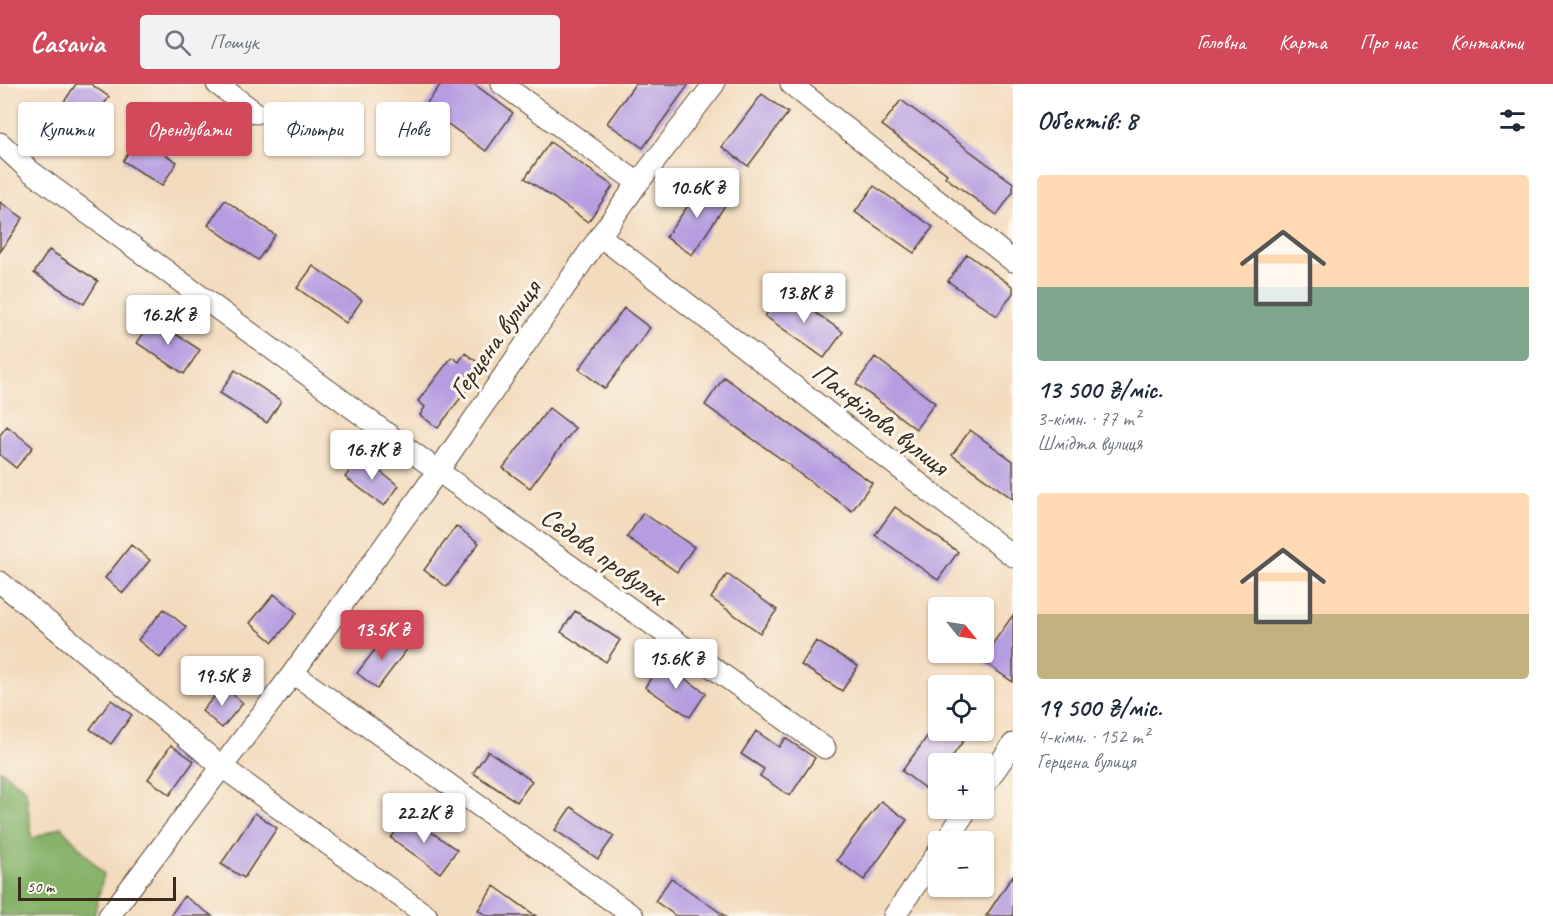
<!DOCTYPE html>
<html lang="uk">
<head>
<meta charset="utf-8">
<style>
	body { margin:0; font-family:Caveat,sans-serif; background:#f2f2f3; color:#1f2937; height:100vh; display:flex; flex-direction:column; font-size:22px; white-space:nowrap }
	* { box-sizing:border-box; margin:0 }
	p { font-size:20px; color:#747a83 }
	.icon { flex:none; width:33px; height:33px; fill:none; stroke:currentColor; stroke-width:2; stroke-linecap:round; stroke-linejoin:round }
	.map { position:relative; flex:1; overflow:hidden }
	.panel { display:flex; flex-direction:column; background:#fff; width:540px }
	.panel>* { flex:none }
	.banner { position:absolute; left:18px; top:18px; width:570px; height:54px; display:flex; gap:12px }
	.needle { width:39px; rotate:120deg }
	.fabs { position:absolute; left:928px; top:513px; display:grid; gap:12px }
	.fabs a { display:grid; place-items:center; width:66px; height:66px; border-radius:6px; background:#fff; box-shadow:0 2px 4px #0004; font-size:30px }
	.scale { position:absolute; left:18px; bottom:15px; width:158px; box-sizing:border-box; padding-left:6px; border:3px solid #3b2a1e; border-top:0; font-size:16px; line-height:21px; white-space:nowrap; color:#3b2a1e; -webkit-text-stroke:4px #fbf7ec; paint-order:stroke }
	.price { position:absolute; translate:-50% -51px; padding:0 14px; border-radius:6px; background:#fff; color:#222; font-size:20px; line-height:39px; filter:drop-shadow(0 2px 3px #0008) }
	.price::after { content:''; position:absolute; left:50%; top:36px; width:18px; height:14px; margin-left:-9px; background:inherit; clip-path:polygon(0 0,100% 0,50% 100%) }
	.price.active { background:#d1495b; color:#fff }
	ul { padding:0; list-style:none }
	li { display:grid; align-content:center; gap:12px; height:318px; padding:0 24px }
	li span { display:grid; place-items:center; height:186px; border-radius:6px; color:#555 }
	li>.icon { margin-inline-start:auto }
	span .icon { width:108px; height:108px; fill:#fffc; stroke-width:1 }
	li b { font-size:26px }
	h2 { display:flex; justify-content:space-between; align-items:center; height:72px; padding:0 24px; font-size:26px }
	.pill { padding:0 21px; border-radius:6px; background:#fff; box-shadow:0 2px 4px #0004; font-size:21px; line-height:54px }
	.pill.active { background:#d1495b; color:#fff }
	header { display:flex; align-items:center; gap:36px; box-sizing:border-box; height:84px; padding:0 30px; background:#d1495b; color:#fff }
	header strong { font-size:28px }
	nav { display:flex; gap:33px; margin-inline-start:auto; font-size:21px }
	.search { width:420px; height:54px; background:#f2f2f3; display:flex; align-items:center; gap:15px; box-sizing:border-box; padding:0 21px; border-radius:6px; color:#747a83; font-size:22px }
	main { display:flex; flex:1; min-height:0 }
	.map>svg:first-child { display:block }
	.forest { fill:#86b26a; stroke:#606e44; stroke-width:1.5 }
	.building { fill:#b69de1 }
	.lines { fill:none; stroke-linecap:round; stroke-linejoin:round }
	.minor-casing { stroke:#574536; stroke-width:23 }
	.minor { stroke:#fff; stroke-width:21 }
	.labels { text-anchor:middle; stroke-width:6; stroke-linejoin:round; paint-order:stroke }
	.street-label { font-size:28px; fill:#3b2a1e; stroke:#fbf7ec }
</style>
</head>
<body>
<header>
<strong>Casavia</strong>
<div class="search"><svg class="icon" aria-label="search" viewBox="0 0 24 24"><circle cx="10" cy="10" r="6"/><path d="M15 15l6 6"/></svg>Пошук</div>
<nav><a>Головна</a><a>Карта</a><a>Про нас</a><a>Контакти</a></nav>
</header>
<main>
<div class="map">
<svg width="1013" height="832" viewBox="0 0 1013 832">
	<rect width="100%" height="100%" fill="#fbf7ec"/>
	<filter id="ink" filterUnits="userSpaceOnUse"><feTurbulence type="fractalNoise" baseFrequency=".0167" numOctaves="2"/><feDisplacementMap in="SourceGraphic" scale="12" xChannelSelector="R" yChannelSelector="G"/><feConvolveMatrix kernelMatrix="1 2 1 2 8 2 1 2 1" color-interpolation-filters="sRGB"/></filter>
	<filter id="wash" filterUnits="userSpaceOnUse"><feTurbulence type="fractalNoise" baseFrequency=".008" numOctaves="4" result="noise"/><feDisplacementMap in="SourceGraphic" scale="24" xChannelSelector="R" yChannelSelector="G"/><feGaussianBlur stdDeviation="1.35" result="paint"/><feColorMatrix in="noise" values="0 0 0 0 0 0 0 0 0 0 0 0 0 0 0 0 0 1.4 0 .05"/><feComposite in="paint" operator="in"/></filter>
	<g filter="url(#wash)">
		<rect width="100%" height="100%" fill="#f3dbbe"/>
		<!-- forest -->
		<path class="forest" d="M0,685L26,706L32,755L61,743L104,790L94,832H0Z"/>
		<g id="blocks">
			<!-- building -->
			<path class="building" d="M76,0H91L109,13L83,51L55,31Z
				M441,0H474L513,29L486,67L424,23Z
				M635,0H689L643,64L607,39Z
				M762,10L788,29L748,82L722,63Z
				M901,16L1013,99V108L997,131L945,93L947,90L882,41Z
				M138,54L177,78L162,102L123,77Z
				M550,58L613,102L588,138L525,94Z
				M703,100L728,117L692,171L666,153Z
				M874,102L933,143L914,169L855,128Z
				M225,116L275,151L258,176L208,141Z
				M0,118L23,134L0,168Z
				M49,166L98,197L84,220L34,189Z
				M967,170L1013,203V209L997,232L948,197Z
				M313,182L362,216L346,239L297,204Z
				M783,206L843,248L824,274L765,232Z
				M624,224L650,244L605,305L579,285Z
				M153,235L200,266L184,290L137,259Z
				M465,269L484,283L438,344L420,331L425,323L418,317L452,273L459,278Z
				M875,273L935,319L916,345L856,300Z
				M235,286L281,317L267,339L220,309Z
				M724,293L872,399L852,427L790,383L791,382L705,321Z
				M549,324L575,344L530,404L503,384Z
				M7,342L33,363L16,384L0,371V351Z
				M970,346L1013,377V415L952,371Z
				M361,373L399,402L384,422L345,393Z
				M895,423L958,468L938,496L875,451Z
				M643,429L694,463L677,488L627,453Z
				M456,442L479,459L447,503L424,486Z
				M131,461L150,476L123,509L105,494Z
				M727,490L777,526L760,549L711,514Z
				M274,510L297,529L273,558L250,539Z
				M164,525L186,543L160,574L138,556Z
				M575,527L620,556L606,578L561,548Z
				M1013,531V598L981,576Z
				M388,549L408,564L377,605L357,589Z
				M816,557L858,582L842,607L801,581Z
				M661,579L706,609L690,633L645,603Z
				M223,602L243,619L222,644L202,627Z
				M111,616L132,631L111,660L90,645Z
				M932,646H971L947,680H939V690L927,706L902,687Z
				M756,647L779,663L785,654L815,674L790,712L760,692L764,685L741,670Z
				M171,661L194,677L170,711L148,695Z
				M488,667L532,697L517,718L473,689Z
				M881,717L907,736L864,796L837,776Z
				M571,723L614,752L598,775L555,746Z
				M255,729L277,744L244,794L221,780Z
				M407,731L457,766L440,789L391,754Z
				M1013,791V832H986Z
				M671,794L725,832H676L655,817Z
				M494,802L536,832H487L478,826Z
				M184,812L212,832H170Z"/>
		</g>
	</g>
	<g filter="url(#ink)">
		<use href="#blocks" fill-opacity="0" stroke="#574536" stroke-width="1.5"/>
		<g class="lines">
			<defs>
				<path id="minor" d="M217,0L256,29
					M502,0L638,99
					M791,0L1013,177
					M0,59L29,86L438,387L825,664
					M600,152L1013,472
					M0,498L221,682L427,832
					M293,589L633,832
					M984,702L1013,660
					M945,758L968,724
					M109,832L293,589L438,387L600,152L638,99L714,0
					M894,832L939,767"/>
			</defs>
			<!-- minor casing -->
			<use href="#minor" class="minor-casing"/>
			<!-- minor -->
			<use href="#minor" class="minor"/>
		</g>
	</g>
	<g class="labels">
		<!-- street labels -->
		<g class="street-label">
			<text transform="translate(494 255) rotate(-55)" y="10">Герцена вулиця</text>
			<text transform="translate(881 334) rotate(38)" y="10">Панфілова вулиця</text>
			<text transform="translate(604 471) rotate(36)" y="10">Сєдова провулок</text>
		</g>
	</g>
</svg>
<div class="fabs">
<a><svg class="needle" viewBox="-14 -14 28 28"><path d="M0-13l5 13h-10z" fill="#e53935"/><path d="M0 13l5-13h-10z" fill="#747a83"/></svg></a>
<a><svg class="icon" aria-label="locate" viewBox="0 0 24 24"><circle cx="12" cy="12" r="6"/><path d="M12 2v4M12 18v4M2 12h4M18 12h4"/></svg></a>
<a>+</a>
<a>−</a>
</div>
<div class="scale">50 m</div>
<b class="price" style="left:697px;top:135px">10.6K ₴</b>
<b class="price" style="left:804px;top:240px">13.8K ₴</b>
<b class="price" style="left:168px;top:262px">16.2K ₴</b>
<b class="price" style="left:372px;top:397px">16.7K ₴</b>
<b class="price active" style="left:382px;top:577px">13.5K ₴</b>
<b class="price" style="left:676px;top:606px">15.6K ₴</b>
<b class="price" style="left:222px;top:623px">19.5K ₴</b>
<b class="price" style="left:424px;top:760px">22.2K ₴</b>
<div class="banner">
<a class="pill">Купити</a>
<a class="pill active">Орендувати</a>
<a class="pill">Фільтри</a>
<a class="pill">Нове</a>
</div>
</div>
<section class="panel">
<h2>Об’єктів: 8<svg class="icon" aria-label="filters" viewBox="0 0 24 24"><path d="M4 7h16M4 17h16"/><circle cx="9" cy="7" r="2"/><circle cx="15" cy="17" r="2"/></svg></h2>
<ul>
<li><span style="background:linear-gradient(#ffd9b3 60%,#7fa58c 0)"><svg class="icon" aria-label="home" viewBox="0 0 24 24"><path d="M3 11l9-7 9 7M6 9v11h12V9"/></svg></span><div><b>13 500 ₴/міс.</b><p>3-кімн. · 77 m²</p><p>Шмідта вулиця</p></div></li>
<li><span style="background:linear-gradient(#ffd9b3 65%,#c2b280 0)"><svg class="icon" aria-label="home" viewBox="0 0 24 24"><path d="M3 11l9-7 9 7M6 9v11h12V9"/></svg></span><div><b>19 500 ₴/міс.</b><p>4-кімн. · 152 m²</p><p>Герцена вулиця</p></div></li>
</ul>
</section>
</main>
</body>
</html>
